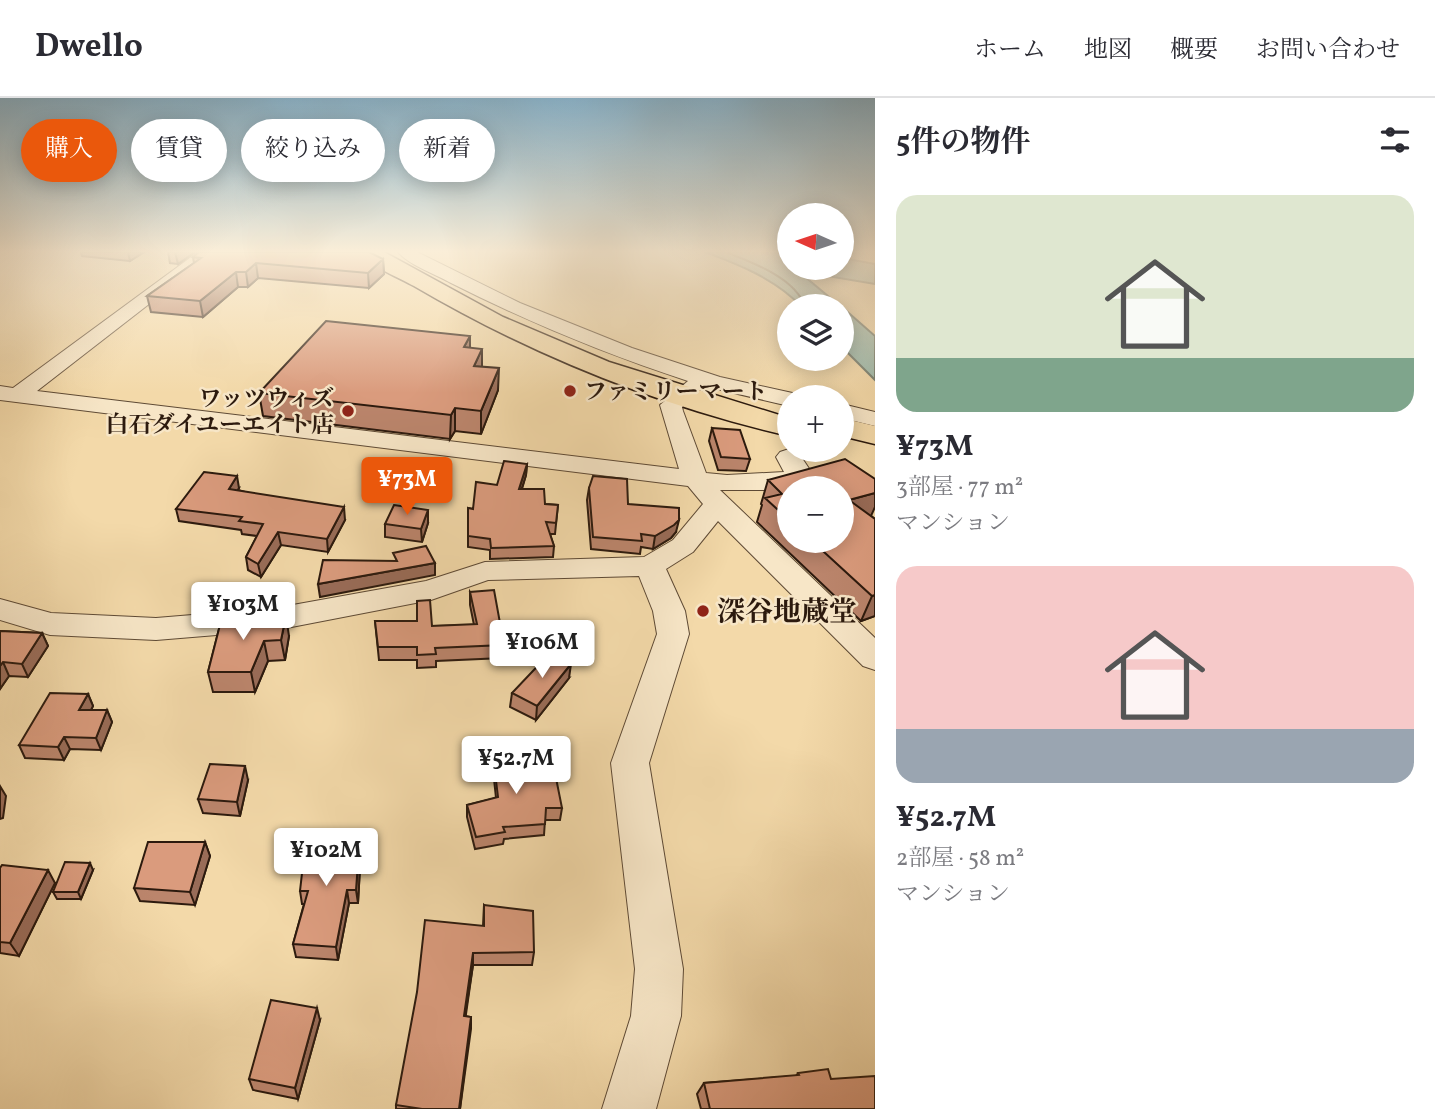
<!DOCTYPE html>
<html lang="ja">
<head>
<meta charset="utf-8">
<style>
	body { margin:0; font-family:Vollkorn,"Noto Serif JP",serif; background:#f7f7f7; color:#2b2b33; height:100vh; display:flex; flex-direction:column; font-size:26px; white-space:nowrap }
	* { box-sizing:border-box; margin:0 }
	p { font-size:23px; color:#7c7c81 }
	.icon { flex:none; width:38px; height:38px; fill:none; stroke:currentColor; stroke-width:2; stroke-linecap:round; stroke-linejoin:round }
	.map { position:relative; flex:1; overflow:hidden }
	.details { display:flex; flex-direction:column; background:#fff; width:560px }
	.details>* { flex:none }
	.top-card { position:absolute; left:21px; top:21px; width:665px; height:63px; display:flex; gap:14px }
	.needle { width:46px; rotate:273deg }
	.buttons { position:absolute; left:777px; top:105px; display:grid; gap:14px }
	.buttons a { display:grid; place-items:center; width:77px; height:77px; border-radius:50%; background:#fff; box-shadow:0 4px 18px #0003; font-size:35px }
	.price { position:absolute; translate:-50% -60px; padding:0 16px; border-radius:7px; background:#fff; color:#222; font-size:23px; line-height:46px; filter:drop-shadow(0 2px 4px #0008) }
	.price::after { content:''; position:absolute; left:50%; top:42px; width:21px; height:16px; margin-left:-10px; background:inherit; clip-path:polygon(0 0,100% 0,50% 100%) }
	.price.on { background:#ea580c; color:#fff }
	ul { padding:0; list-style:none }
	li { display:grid; align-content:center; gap:14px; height:371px; padding:0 21px }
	li span { display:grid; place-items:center; height:217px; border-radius:21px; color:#555 }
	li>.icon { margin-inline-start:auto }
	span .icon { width:126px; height:126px; fill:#fffc; stroke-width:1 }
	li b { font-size:30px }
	h2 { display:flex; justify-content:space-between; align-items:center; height:84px; padding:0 21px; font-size:30px }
	.chip { padding:0 24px; border-radius:32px; background:#fff; box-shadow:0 4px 18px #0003; font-size:24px; line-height:63px }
	.chip.on { background:#ea580c; color:#fff }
	header { display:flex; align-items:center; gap:42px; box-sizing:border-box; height:98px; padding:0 35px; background:#fff; border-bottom:2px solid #e1e1e2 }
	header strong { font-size:33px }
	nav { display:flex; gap:38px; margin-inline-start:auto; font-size:24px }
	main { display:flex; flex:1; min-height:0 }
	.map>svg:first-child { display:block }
	.water { fill:#9bbaad; stroke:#6f7a6d; stroke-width:2 }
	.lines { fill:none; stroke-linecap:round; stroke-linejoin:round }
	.shore { stroke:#646a5e; stroke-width:2 }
	.minor-casing { stroke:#5e4a35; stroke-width:2 }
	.highway-casing { stroke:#2c1a0e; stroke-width:3 }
	.minor { fill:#f7e6c7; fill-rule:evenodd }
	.highway { fill:#f3d9a9; fill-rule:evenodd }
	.wall { fill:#bb856c; stroke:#2c1a0e; stroke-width:2; fill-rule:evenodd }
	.shaded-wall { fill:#996c58; stroke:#2c1a0e; stroke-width:2 }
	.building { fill:#da9b7d; stroke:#2c1a0e; stroke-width:2 }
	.poi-dot { fill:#8f2418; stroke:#f7e6c7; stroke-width:2.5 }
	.labels { text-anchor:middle; stroke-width:5; stroke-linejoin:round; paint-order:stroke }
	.far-poi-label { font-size:23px; font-weight:bold; fill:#2c1a0e; stroke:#f7e6c7; text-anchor:start }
	.poi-label { font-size:28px; font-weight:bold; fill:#2c1a0e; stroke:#f7e6c7; text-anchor:start }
</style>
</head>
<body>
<header>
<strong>Dwello</strong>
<nav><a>ホーム</a><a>地図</a><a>概要</a><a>お問い合わせ</a></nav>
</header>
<main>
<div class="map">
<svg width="875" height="1011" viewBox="0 0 875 1011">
	<rect width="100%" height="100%" fill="#f3d9a9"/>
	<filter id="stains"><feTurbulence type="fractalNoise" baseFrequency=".00286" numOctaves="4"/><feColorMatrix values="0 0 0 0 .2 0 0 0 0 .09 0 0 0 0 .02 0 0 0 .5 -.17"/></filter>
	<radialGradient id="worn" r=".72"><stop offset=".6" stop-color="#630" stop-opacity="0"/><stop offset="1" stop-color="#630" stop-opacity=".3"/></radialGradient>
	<!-- water -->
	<path class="water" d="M705,154H789V170H842V160L875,166V186L798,173L840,208H801C775,181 740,167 705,154Z
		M842,209L875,238V282L842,249Z"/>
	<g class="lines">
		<!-- shore -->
		<path class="shore" d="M726,154C753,165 794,179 805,208"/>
		<defs>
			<path id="minor" d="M198,154H216L37,293L679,371L660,307L688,283C605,256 526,223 449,184C433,175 409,167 398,154H417L520,205L632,250L720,279L797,296L799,299H789V308L704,288L682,309L683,313L706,375L727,377L784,374L776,359L780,354L789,351L798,354L810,372L804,386L768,392H720L875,540V572L863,568L718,423L693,454L666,471L685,513L689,536L649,665L683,871L681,918L656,1011H602L631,918L635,871L611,665L657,536L653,513L639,478L488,482L431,502L276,532L156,542L50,537L0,522V501L51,515L156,520L276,510L426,483L485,464L644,459L673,442L703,406L688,388L0,302V288L13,290Z
				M842,306L875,314V328L842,320Z"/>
			<path id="highway" d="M360,154H384L503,219L609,264L789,320V338C658,308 530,256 414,188C398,179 371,169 360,154Z
				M842,320L875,328V346L842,338Z"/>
		</defs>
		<!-- minor casing -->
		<use href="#minor" class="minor-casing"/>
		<!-- highway casing -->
		<use href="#highway" class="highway-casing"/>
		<!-- minor -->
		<use href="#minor" class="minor"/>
		<!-- highway -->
		<use href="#highway" class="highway"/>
	</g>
	<!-- wall -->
	<path class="wall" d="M81,154H144L130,163L82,158Z
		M168,154H195L178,166L170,165Z
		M193,159L383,161L384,176L369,190L258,180L248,189H238L203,219L151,214L147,198L194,165Z
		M470,250L498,292L481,336L455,333L450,341L263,318L259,295Z
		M712,330L750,361L746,373L718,372L709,343Z
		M527,366L526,377L522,391L545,406L558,407L555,436H550L554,448L553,459L490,461V452L468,449V410L473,411L497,387Z
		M768,382L871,418L875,421V518L861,523L757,424L762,407L761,406ZM789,390L842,443H789Z
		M239,390L238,392L345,422L328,454L281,447L261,479L248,472L246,459L257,438L242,436L241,432L179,423L176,411Z
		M589,390L628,406L676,434L671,440L653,451L641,449L640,456L591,451L587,402Z
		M428,425L422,444L385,439V426Z
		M470,494L504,547L503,560L436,563V569L417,570V562H379L375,523L432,528L474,527L470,507Z
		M222,519L289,538L285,562L268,563L255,594H213L208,574Z
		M0,533L42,535L48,548L28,579L9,578L0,591Z
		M569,580L536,622L510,609L512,595Z
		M88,596L93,608L91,612H107L112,624L101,652L70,651L64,662L25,660L19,647Z
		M492,650L517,667L562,710L560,722H545L544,737L504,741L503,746L475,751L467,719V707L496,700L492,662Z
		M248,682L240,718L203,715L198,701Z
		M360,738L361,752L358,805H349L338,862L296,859L293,846L304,806H302L300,793Z
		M205,744L210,758L195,807L140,803L134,790Z
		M0,770L55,785L19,858L0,855Z
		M93,772L81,801H57L53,794Z
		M484,807L534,854L532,867H473L465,918L471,919V931L460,1011H396V1007L483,828Z
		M320,922L298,1001L253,992L249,981Z
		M798,975L831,981L875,1011H701L697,996L704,985L796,978Z"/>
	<!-- shaded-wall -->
	<path class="shaded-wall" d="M128,154H144L130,163Z
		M175,154H195L178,166Z
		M383,161L384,176L369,190L368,175Z
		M256,165L258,180L248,189L246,174Z
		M236,174L238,189L203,219L200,203Z
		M470,238V259L464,249Z
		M482,251V273L474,268Z
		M499,270L498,292L481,336V313Z
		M455,310V333L450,341L451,317Z
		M527,366L526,377L518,402L519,391Z
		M237,378L239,390L231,403L229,391Z
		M875,395V409L871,418L842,425L849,402Z
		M344,409L345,422L328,454L327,441Z
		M428,412V425L422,444L421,431Z
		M679,422L676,434L671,440L653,451L655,438Z
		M278,434L281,447L261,479L258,466Z
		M435,465V477L320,499L318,486Z
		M875,497V518L861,523L872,498Z
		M286,518L289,538L285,562L281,542Z
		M42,535L48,548L28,579L22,566Z
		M264,543L268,563L255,594L251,574Z
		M3,564L9,578L0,591V568Z
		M571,566L569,580L536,622L537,608Z
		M88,596L93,608L85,624L79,612Z
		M107,612L112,624L101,652L96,640Z
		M64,639L70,651L64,662L58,649Z
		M245,668L248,682L240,718L237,704Z
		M0,688L6,698L3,720L0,721Z
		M360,738L361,752L358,805L356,792Z
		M205,744L210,758L195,807L190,794Z
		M90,765L93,772L81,801L78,794Z
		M48,772L55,785L19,858L10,845Z
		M347,792L349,805L338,862L336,849Z
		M473,855V867L464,930V918Z
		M317,910L320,922L298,1001L295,990Z
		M471,919L460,1011H459Z"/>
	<!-- building -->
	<path class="building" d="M199,154H369L383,161L368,175L256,165L246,174H236L200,203L147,198L201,160L193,159Z
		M326,223L470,238L464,249L482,251L474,268L499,270L481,313L455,310L451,317L259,295Z
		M712,330L740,332L750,361L721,359Z
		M845,361L875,381V395L849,402L875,421V497L872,498L812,443H842V390H789V422L765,400L782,396L768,382Z
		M504,363L527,366L519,391H544L545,406L558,407L556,425L546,424L554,448L491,450L490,441L468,438V410L473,411L476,384L497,387Z
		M204,374L237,378L229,391L344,409L327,441L278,434L258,466L246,459L263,426L239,423L242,419L176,411Z
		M593,378L627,381L628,406L679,410V422L674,427L655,438L641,436L642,443L593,439L589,390Z
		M394,407L428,412L421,431L385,426Z
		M426,448L435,465L318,486L323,462L397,463L393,455Z
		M494,492L504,547L435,550L436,556L417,557V549H378L375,523H417V503L430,502L432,528L477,526L470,494Z
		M286,518L281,542L264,543L251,574H208L222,519Z
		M0,533L42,535L22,566L3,564L0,568Z
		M549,556L571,566L537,608L512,595Z
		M50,595L88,596L79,612H107L96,640L64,639L58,649L19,647Z
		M516,649L517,667L554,670L562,710H546L545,726L503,729L505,734L476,739L467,707L498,699L492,650Z
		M210,666L245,668L237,704L198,701Z
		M360,738L356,792H347L336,849L293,846L308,793H300L306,740Z
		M148,744H205L190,794L134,790Z
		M65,764L90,765L78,794H53Z
		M2,767L48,772L10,845L0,844V770Z
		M484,807L533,813L534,854L473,855L464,918L471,919L459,1011H422L396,1007L417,894L425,822L484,828Z
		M271,902L317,910L295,990L249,981Z
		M828,971L831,981L875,978V1011H710L704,985L799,977L798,975Z"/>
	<!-- sky -->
	<linearGradient id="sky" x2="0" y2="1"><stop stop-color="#89b6d0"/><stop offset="0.52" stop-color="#faeed8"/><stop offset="1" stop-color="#faeed8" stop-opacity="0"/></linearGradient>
	<rect width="875" height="295" fill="url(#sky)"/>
	<!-- markers -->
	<g class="poi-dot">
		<circle cx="570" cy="293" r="7"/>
		<circle cx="348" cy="313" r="7"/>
		<circle cx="703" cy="513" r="7"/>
	</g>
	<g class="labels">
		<!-- far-poi labels -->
		<g class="far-poi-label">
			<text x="584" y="301">ファミリーマート</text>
			<text x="334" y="308" text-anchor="end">ワッツウィズ<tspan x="334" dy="26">白石ダイユーエイト店</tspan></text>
		</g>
		<!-- poi labels -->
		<g class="poi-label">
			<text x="717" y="523">深谷地蔵堂</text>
		</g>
	</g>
	<rect width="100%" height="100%" filter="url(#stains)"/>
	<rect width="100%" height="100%" fill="url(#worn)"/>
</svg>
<div class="buttons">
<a><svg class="needle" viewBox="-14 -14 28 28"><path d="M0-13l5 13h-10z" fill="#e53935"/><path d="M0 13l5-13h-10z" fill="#7c7c81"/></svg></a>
<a><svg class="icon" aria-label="layers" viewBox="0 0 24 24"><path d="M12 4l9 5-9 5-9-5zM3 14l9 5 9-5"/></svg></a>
<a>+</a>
<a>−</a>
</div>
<b class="price on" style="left:407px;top:419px">¥73M</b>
<b class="price" style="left:243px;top:544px">¥103M</b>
<b class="price" style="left:542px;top:582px">¥106M</b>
<b class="price" style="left:516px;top:698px">¥52.7M</b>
<b class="price" style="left:326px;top:790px">¥102M</b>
<div class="top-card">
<a class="chip on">購入</a>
<a class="chip">賃貸</a>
<a class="chip">絞り込み</a>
<a class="chip">新着</a>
</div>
</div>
<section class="details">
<h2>5件の物件<svg class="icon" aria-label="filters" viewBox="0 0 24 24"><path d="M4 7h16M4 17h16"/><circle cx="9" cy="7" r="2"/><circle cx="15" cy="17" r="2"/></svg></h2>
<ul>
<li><span style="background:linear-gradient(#dfe7d0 75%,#7fa58c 0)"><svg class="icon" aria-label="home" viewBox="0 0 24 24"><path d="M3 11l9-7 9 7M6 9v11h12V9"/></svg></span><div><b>¥73M</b><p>3部屋 · 77 m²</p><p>マンション</p></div></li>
<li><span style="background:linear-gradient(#f6c9c9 75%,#9aa5b1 0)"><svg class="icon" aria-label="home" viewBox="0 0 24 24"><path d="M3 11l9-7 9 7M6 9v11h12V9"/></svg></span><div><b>¥52.7M</b><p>2部屋 · 58 m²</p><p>マンション</p></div></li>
</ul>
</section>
</main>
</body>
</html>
